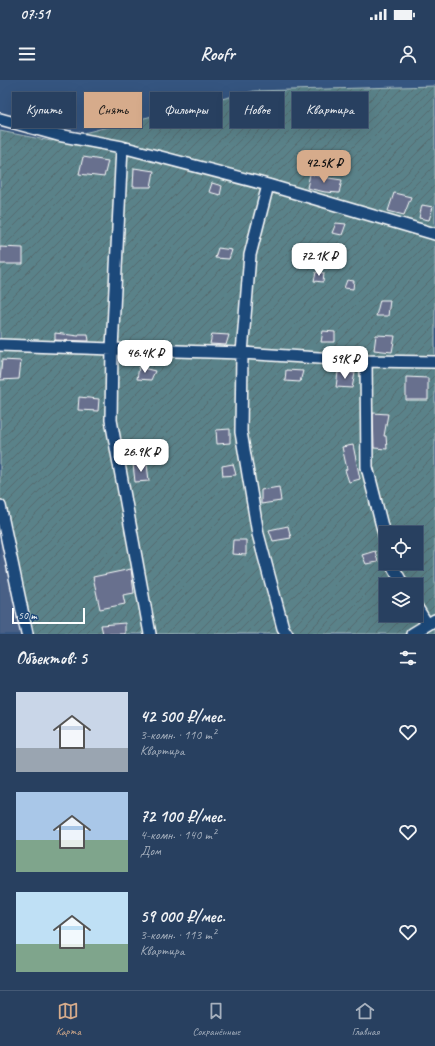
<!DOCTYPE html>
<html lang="ru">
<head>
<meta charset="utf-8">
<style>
	body { margin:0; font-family:Caveat,sans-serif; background:#304766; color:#f1f3f6; height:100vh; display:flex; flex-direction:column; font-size:15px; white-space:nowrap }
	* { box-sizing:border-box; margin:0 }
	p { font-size:13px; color:#a5afbd }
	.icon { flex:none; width:22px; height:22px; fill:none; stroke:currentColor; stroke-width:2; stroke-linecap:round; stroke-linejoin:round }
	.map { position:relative; height:554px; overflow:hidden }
	.side { display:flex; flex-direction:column; background:#284060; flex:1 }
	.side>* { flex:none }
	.guide { position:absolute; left:12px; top:12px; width:411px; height:36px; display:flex; gap:8px }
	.buttons { position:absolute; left:379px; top:446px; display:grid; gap:8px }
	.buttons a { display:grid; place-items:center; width:44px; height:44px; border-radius:0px; background:#284060; box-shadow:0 4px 16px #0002,0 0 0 1px #445975; font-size:20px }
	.scale { position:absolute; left:12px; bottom:10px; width:73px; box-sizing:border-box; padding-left:4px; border:2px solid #fff; border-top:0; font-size:11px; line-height:14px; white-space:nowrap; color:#fff; -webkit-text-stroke:3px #1f4a7a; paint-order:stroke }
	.price { position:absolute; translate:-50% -34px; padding:0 9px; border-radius:8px; background:#fff; color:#222; font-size:13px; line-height:26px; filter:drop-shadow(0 1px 2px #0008) }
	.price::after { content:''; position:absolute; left:50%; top:24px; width:12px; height:9px; margin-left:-6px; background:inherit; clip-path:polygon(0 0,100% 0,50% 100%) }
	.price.active { background:#d6ab8b; color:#111 }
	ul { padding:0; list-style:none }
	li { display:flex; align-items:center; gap:12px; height:100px; padding:0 16px }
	li span { display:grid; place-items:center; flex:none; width:112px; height:80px; border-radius:0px; color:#555 }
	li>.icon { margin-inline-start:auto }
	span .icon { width:48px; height:48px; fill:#fffc; stroke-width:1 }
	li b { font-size:17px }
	h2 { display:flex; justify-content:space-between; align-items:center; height:48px; padding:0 16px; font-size:17px }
	.pill { padding:0 14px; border-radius:0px; background:#284060; box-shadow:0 4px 16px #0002,0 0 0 1px #445975; font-size:14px; line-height:36px }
	.pill.active { background:#d6ab8b; color:#111 }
	.status { display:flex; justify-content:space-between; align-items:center; height:28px; padding:0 20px; background:#284060; direction:ltr }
	.status svg { height:11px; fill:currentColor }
	header { display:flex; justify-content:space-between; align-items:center; height:52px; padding:0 16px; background:#284060; font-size:18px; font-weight:700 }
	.tab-bar { display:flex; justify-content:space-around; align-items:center; height:56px; border-top:1px solid #445975; background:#284060; font-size:11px; color:#a5afbd }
	.tab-bar a { display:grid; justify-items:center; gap:2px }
	.tab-bar .active { color:#d6ab8b }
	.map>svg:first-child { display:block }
	.built { fill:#486086 }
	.garden { fill:url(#garden-furrows); stroke:#acc0c4; fill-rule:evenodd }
	.building { fill:#686f8e; stroke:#fff }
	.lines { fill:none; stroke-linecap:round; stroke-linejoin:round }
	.street-casing { stroke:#fff; stroke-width:14 }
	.street { stroke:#1f4a7a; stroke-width:11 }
</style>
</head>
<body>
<div class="status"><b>07:51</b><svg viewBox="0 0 49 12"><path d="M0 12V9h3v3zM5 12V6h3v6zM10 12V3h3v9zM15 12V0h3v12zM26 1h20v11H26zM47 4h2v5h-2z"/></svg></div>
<header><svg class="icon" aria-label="menu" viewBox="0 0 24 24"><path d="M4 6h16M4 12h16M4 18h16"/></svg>Roofr<svg class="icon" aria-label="person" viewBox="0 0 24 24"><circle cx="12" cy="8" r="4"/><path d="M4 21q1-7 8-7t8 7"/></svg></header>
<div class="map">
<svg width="435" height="554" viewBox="0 0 435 554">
	<defs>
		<pattern id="garden-furrows" width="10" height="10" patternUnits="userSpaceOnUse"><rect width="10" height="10" fill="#5a8289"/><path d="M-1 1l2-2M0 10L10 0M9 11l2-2" fill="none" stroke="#546a6e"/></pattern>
	</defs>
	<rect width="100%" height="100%" fill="#355580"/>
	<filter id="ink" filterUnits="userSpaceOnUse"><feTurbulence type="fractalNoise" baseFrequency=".025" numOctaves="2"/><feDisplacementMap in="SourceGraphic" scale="8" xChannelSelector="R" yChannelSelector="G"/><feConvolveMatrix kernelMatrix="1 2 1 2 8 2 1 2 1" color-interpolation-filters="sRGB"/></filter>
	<g filter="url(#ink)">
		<!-- built -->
		<path class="built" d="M0,456L20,554H0Z"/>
		<!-- garden -->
		<path class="garden" d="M435,6V554H23L0,444V51L51,61L254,11ZM386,453H416V483H386ZM386,505H416V535H386Z"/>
		<!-- building -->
		<path class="building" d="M334,22L347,23L346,35H334Z
			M83,77L108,81L104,97L79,94Z
			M134,88L154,91L151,107H133Z
			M310,94L322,97L342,100L339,113L325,112L307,108Z
			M212,103L222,106L220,115L209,112Z
			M394,113L411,117L404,135L388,131Z
			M422,125L433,127L429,140L419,138Z
			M336,143L346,144L342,155L332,153Z
			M0,167L23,168V184H0Z
			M218,168L232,170L229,179L215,178Z
			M316,192L324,193L323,202L314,201Z
			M347,200L354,201L353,209L344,208Z
			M380,220H390L388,236H376Z
			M323,251L335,252V262H321Z
			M55,253L78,256V254H88L89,261L55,260Z
			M212,254L229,255L226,265L210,264Z
			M376,255L395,256L392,272L374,270Z
			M2,280L21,281L19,299L0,300Z
			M139,287L155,291L151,300L137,299Z
			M286,290L303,291L300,302L285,301Z
			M338,292L355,293L352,308L336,307Z
			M406,297L428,298V320H406Z
			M79,317L99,319L98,331L78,330Z
			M373,333L388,334L384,356H386L387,369L374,368Z
			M230,349V363L217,364L216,350Z
			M353,365L360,399L349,402L345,390L347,389L342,367Z
			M133,384H147L149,401L135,402Z
			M233,384L236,395L223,396L222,386Z
			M279,407L281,421L261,424V410Z
			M288,446L291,458L273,461L269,450Z
			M233,460H246V475L232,474Z
			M375,471L378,482L366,484L362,475Z
			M131,489L134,513L123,515L125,524L100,529L93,497Z
			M125,543V554H103L101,545Z"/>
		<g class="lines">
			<defs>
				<path id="street" d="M0,39L58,55L122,67L268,105L435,154
					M122,67L112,269L111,340L150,554
					M268,105L250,175L242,273L241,352L258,454L283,548L287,554
					M0,265L112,269L242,273L366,281L435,282
					M366,281L367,387L386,462
					M0,426L27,554
					M391,483L393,487L403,505
					M416,526L427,544
					M412,554L435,540"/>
			</defs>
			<!-- street casing -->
			<use href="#street" class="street-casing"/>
			<!-- street -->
			<use href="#street" class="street"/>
		</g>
	</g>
</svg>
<div class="buttons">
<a><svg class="icon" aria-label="locate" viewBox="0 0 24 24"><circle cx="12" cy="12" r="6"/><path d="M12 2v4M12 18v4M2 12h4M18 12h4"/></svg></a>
<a><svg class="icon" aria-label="layers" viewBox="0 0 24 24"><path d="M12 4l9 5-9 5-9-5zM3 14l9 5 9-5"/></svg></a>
</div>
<div class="scale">50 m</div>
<b class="price active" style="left:324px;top:104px">42.5K ₽</b>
<b class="price" style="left:319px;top:197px">72.1K ₽</b>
<b class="price" style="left:145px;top:294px">46.4K ₽</b>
<b class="price" style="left:345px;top:300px">59K ₽</b>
<b class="price" style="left:141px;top:393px">26.9K ₽</b>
<div class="guide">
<a class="pill">Купить</a>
<a class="pill active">Снять</a>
<a class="pill">Фильтры</a>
<a class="pill">Новое</a>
<a class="pill">Квартира</a>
</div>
</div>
<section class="side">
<h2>Объектов: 5<svg class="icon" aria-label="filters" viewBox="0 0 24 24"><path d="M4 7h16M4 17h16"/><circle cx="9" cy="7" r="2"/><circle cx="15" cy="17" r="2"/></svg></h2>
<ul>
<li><span style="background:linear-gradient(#c9d6e8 70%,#9aa5b1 0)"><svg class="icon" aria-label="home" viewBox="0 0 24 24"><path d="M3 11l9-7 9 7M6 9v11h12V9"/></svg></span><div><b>42 500 ₽/мес.</b><p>3-комн. · 110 m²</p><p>Квартира</p></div><svg class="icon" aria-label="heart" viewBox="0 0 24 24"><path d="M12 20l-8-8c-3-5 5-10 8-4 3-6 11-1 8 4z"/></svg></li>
<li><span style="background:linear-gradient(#a9c7e8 60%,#7fa58c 0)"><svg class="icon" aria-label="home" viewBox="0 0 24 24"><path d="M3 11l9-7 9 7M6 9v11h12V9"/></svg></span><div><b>72 100 ₽/мес.</b><p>4-комн. · 140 m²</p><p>Дом</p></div><svg class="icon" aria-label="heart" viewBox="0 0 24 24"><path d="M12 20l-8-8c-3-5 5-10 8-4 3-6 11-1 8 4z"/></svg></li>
<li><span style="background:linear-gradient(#bfe0f5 65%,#7fa58c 0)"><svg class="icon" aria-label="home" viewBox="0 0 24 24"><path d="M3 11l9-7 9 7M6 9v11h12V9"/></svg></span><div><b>59 000 ₽/мес.</b><p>3-комн. · 113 m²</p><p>Квартира</p></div><svg class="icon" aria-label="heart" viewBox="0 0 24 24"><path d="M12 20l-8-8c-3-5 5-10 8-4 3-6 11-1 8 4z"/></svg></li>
</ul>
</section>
<nav class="tab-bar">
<a class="active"><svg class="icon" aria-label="map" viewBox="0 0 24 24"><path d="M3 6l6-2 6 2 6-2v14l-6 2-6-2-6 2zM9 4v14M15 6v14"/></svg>Карта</a>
<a><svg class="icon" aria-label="saved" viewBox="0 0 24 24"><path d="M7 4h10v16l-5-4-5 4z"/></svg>Сохранённые</a>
<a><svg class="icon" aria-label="home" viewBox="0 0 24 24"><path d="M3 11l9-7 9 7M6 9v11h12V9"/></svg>Главная</a>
</nav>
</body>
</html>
